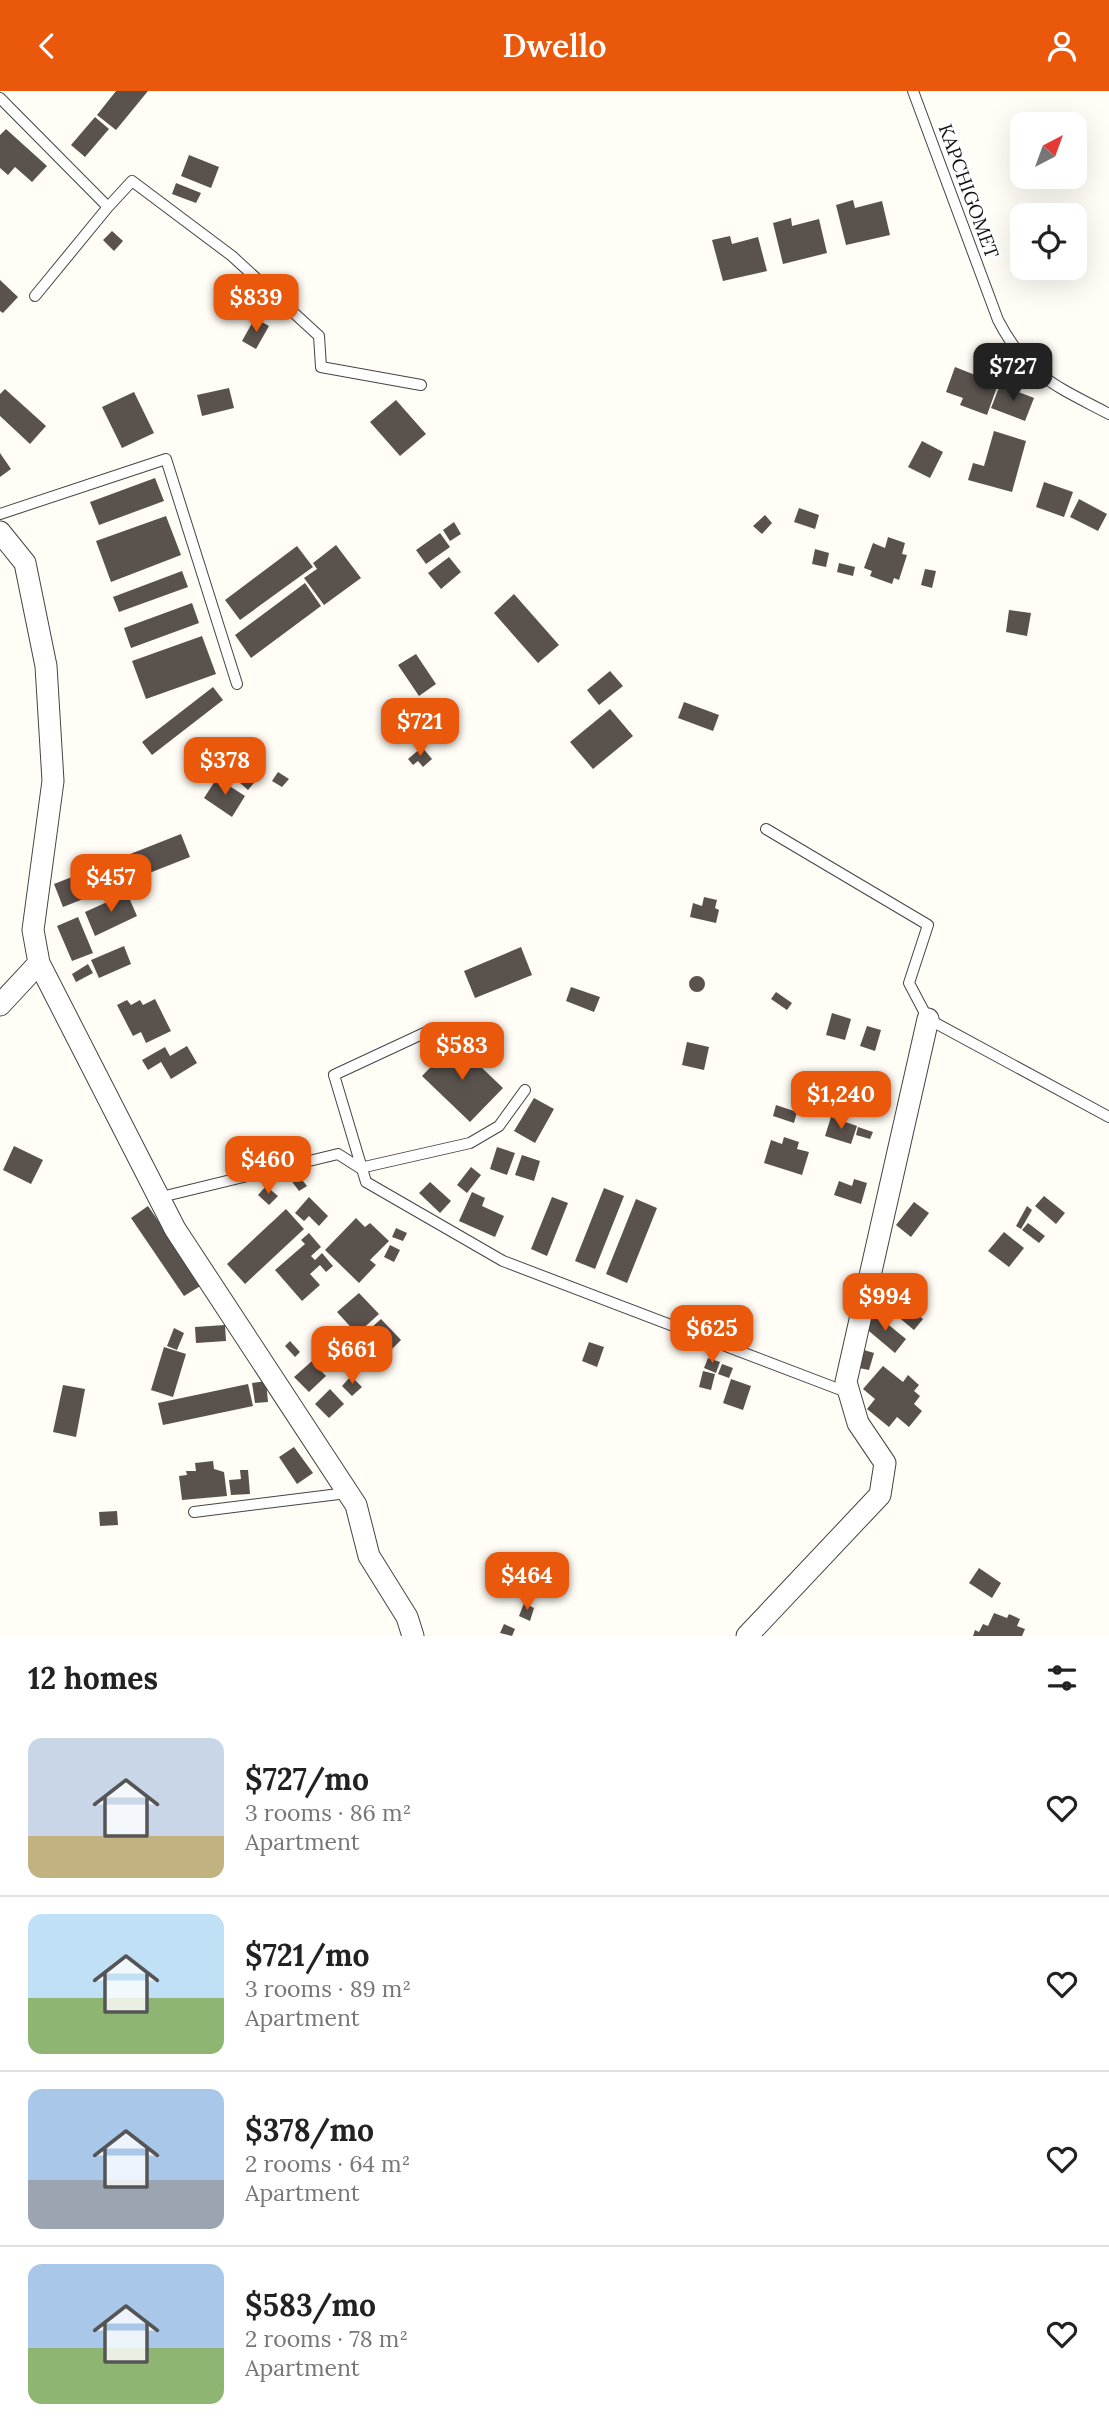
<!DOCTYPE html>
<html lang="en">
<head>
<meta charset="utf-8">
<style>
	body { margin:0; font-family:Lora,serif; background:#f2f2f2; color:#222; height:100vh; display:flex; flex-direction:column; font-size:26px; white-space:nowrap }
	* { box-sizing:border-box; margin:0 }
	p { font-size:23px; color:#767676 }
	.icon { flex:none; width:38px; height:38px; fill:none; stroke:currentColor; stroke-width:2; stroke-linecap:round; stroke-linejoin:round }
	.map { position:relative; height:1545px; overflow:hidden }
	.side { display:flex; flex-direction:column; background:#fff; flex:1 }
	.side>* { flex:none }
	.needle { width:46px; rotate:41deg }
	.controls { position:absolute; left:1010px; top:21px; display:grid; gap:14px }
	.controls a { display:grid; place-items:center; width:77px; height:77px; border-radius:14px; background:#fff; box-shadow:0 7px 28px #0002; font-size:35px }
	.price { position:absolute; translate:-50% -60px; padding:0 16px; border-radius:14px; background:#ea580c; color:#fff; font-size:23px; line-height:46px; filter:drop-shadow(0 2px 4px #0008) }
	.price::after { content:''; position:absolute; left:50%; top:42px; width:21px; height:16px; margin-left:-10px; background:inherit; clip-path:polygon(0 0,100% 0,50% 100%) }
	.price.active { background:#222; color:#fff }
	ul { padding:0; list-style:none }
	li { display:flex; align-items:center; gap:21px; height:175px; padding:0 28px }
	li+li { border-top:2px solid #e0e0e0 }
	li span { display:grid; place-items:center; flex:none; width:196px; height:140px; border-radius:14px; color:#555 }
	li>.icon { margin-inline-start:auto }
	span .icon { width:84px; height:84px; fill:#fffc; stroke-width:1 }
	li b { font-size:30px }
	h2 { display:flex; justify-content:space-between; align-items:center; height:84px; padding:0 28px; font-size:30px }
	header { display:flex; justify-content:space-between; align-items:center; height:91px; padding:0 28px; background:#ea580c; color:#fff; font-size:32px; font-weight:600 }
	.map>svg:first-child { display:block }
	.building { fill:#5a524d }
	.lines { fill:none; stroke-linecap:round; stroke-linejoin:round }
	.lane-casing { stroke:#444; stroke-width:12 }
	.street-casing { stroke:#444; stroke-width:23 }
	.lane { stroke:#fff; stroke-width:10 }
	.street { stroke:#fff; stroke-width:21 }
	.labels { text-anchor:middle; stroke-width:7; stroke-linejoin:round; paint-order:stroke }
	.street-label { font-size:19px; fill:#111; stroke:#fff }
</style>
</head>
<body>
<header><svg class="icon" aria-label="back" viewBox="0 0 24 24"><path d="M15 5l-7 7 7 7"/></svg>Dwello<svg class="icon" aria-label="person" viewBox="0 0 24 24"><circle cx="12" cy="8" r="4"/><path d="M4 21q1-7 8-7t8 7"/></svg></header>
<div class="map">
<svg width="1109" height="1545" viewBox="0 0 1109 1545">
	<rect width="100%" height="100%" fill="#fffdf5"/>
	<!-- building -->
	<path class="building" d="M116,0H148L116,39L97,24Z
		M95,26L109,38L85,66L71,54Z
		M6,38L47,75L32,91L15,76L8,84L0,77V44Z
		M189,64L219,76L211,97L181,85Z
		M176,92L201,102L196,112L172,103Z
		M853,109L855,117L882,110L890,144L846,154L836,114Z
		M791,127L792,135L819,128L827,162L783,173L773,132Z
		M112,140L123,150L114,160L103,149Z
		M730,145L732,153L758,146L767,180L723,190L712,149Z
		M0,189L18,206L3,222L0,220Z
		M255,227L269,235L256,258L242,250Z
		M955,276L998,293L987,324L960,314L963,307L946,301Z
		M1000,294L1034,307L1025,330L991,317Z
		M229,297L234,317L202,325L197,304Z
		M5,298L46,335L30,353L0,325V303Z
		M134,301L154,342L122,357L102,316Z
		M396,309L426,343L400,365L370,331Z
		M994,340L1026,350L1012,401L968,389L973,372L984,375Z
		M922,350L943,361L930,387L908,376Z
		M0,362L11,378L0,386Z
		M155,387L164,410L99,434L90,411Z
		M1044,391L1073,401L1064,426L1036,416Z
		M1079,408L1107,423L1098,440L1070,426Z
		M799,417L819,424L815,438L794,431Z
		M765,424L772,432L762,443L753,435Z
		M166,425L181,464L111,491L96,450Z
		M454,431L461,443L450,450L443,439Z
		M440,442L450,456L426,473L416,459Z
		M888,446L905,452L902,463L907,464L899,489L894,487L892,493L870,485L872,480L864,477L873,452L885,457Z
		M336,454L361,487L324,514L304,487L317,478L313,472Z
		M297,455L313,476L240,529L225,509Z
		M815,458L829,462L826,476L812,473Z
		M449,466L461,481L441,498L428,482Z
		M839,472L855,476L853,485L837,481Z
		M925,478L936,480L932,497L921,494Z
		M182,480L188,496L119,521L113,506Z
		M305,492L321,515L251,567L235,544Z
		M514,503L559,554L538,572L494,522Z
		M192,512L199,532L131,557L124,537Z
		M1009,519L1031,522L1027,545L1006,541Z
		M202,545L216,583L146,608L132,570Z
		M416,563L436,593L419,605L398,574Z
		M610,580L623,595L599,614L587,599Z
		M213,596L223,609L152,664L142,651Z
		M423,608L436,623L424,634L420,630L413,637L403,625Z
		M684,611L719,624L713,640L678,627Z
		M610,618L633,645L593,678L570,651Z
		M422,656L432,668L423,676L418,670L413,674L408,668Z
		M241,672L258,687L248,699L231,684Z
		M278,681L289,688L282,696L272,690Z
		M217,687L245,705L232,726L204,707Z
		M181,743L190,766L63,816L54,793Z
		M127,802L137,825L95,845L85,821Z
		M704,806L717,809L715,817L719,819L716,832L690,826L693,812L702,815Z
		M78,826L93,862L72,870L57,835Z
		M124,855L131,873L99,887L91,869Z
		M521,856L532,884L475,907L464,880Z
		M88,873L93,882L76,891L72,883Z
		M689 893a8 8 0 1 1 16 0a8 8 0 1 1-16 0Z
		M571,896L600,906L594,921L566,910Z
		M776,901L792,912L787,919L771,908Z
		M155,908L171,940L146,952L141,941L133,945L117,914L127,909L131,914L140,909L143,914Z
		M832,922L851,928L845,949L826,944Z
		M867,935L881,939L875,960L860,955Z
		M455,951L503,997L470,1031L422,985Z
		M687,951L709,956L704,979L682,974Z
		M187,955L197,972L171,988L161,971L148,979L142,969L165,956L170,965Z
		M534,1007L554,1018L535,1052L514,1040Z
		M776,1014L797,1021L794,1032L773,1025Z
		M831,1026L857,1035L851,1053L825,1045Z
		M858,1036L873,1041L870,1048L856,1044Z
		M784,1046L799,1051L797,1058L809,1061L802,1084L764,1072L771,1049L782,1053Z
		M14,1055L43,1069L31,1093L3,1079Z
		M497,1056L515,1062L507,1084L490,1078Z
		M522,1064L540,1070L534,1090L515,1084Z
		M471,1076L481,1084L467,1102L457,1094Z
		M294,1079L307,1095L299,1100L287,1084Z
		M854,1088L867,1092L861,1113L834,1104L839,1090L852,1095Z
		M430,1091L451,1110L440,1122L419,1102Z
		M266,1095L278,1105L269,1114L258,1104Z
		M604,1097L624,1105L595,1178L575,1170Z
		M472,1101L485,1107L482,1115L504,1125L495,1146L459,1130Z
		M1044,1105L1065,1122L1056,1133L1035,1115Z
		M309,1106L328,1125L319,1135L309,1125L304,1130L295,1122Z
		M552,1106L568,1112L547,1165L531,1158Z
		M636,1108L657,1117L627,1192L606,1183Z
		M914,1111L929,1122L911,1146L896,1134Z
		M148,1115L202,1194L184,1205L131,1127Z
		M1027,1115L1032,1119L1021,1138L1016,1135Z
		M286,1118L304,1138L245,1193L227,1173Z
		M356,1127L365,1136L370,1132L389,1150L370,1169L376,1174L359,1192L325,1159Z
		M1028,1132L1045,1145L1039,1152L1022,1139Z
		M396,1137L407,1142L403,1150L392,1146Z
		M1004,1141L1024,1157L1009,1176L988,1160Z
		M309,1142L321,1156L311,1165L315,1169L322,1162L333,1175L326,1181L320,1174L310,1183L320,1194L302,1210L275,1179L305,1153L301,1149Z
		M390,1154L400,1159L394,1171L384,1166Z
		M359,1202L379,1223L357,1243L337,1221Z
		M895,1204L923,1228L914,1239L885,1215Z
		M874,1222L906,1248L895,1262L863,1235Z
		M381,1228L401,1249L373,1277L363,1267L374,1257L362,1245Z
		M225,1234L226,1250L196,1252L195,1236Z
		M174,1237L184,1242L177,1259L167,1255Z
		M290,1250L300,1261L295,1266L285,1255Z
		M589,1251L604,1256L597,1276L582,1270Z
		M164,1256L186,1263L173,1306L151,1299Z
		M864,1259L874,1262L869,1279L859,1277Z
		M708,1267L720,1271L716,1282L704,1277Z
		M312,1270L326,1285L309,1301L294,1286Z
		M722,1273L733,1277L729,1287L718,1283Z
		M883,1275L903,1291L908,1284L919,1294L914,1300L920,1305L914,1313L922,1320L909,1336L897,1326L889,1336L867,1318L875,1308L863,1298Z
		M703,1280L715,1283L711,1299L699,1296Z
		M351,1285L362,1296L352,1305L342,1295Z
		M731,1288L751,1295L743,1319L723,1312Z
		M266,1290L268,1311L255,1312L252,1292Z
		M248,1293L253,1315L163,1334L158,1312Z
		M63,1294L85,1298L76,1346L53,1341Z
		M330,1298L344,1313L329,1327L315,1313Z
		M294,1356L313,1382L297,1393L279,1366Z
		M213,1370L214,1378L224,1381L227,1405L182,1409L179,1385L187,1384L186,1380H196L195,1372Z
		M240,1379H248L250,1403L231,1404L229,1389L241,1388Z
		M117,1420L118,1434L100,1435L99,1421Z
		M979,1477L1001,1492L992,1507L969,1492Z
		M524,1512L534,1517L530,1530L519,1525Z
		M994,1522L1007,1527L1009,1523L1020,1528L1017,1535L1025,1538L1022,1545H973L975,1539L979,1541L983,1533L988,1535Z
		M504,1533L515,1538L512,1545L500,1542Z"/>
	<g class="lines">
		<defs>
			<path id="lane" d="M913,0L998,229C1027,285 1056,295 1109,323
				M0,7L108,116L132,90L232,165L319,245L321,276L421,294
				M35,205L108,116
				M0,423L166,368L237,593
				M766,738L928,834L909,892L928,928L1109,1026
				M435,937L334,984L366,1091L503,1170L849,1302
				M157,1107L338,1063L360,1077L470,1052L499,1035L525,999
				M194,1421L347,1402"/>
			<path id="street" d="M0,441L25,472L46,575L53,690L33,839L39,872L175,1138L356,1414L369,1465L407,1526L413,1545
				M0,914L39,872
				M747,1545L880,1404L885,1372L858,1332L846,1291L928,928"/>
		</defs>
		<!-- lane casing -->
		<use href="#lane" class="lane-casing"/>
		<!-- street casing -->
		<use href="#street" class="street-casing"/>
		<!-- lane -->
		<use href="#lane" class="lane"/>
		<!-- street -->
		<use href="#street" class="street"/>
	</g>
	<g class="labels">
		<!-- street labels -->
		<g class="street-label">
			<text transform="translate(969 100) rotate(70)" y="7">KAPCHIGOMET</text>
		</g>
	</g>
</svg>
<div class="controls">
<a><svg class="needle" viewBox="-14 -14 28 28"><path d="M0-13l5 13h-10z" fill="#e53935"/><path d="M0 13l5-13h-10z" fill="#767676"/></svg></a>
<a><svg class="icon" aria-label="locate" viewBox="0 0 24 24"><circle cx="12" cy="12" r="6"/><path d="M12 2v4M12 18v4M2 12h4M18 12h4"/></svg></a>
</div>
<b class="price" style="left:256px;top:243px">$839</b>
<b class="price active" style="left:1013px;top:312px">$727</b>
<b class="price" style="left:420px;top:667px">$721</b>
<b class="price" style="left:225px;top:706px">$378</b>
<b class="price" style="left:111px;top:823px">$457</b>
<b class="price" style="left:462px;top:991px">$583</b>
<b class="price" style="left:841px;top:1040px">$1,240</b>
<b class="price" style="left:268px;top:1105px">$460</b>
<b class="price" style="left:885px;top:1242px">$994</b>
<b class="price" style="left:712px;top:1274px">$625</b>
<b class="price" style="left:352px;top:1295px">$661</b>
<b class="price" style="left:527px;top:1521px">$464</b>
</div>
<section class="side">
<h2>12 homes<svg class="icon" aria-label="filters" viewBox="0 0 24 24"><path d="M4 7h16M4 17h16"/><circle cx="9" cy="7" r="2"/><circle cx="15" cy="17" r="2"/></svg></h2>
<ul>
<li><span style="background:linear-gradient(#c9d6e8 70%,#c2b280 0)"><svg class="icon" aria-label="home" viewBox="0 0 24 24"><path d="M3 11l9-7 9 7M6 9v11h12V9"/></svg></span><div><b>$727/mo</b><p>3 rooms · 86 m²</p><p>Apartment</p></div><svg class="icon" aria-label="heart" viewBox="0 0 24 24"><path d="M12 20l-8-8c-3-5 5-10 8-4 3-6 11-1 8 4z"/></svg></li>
<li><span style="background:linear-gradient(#bfe0f5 60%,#8fb573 0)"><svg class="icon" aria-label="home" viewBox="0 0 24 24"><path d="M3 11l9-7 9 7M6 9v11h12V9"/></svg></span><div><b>$721/mo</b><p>3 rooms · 89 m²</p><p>Apartment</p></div><svg class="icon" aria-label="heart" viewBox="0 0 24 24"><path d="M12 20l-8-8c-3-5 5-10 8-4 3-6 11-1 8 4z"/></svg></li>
<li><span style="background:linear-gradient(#a9c7e8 65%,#9aa5b1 0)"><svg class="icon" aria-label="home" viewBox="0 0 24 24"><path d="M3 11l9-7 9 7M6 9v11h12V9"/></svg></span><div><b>$378/mo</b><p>2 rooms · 64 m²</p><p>Apartment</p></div><svg class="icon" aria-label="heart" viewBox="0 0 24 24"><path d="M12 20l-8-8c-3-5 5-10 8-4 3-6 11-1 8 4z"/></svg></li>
<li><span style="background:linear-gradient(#a9c7e8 60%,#8fb573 0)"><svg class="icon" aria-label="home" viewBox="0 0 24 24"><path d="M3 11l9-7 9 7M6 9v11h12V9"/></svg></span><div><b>$583/mo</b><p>2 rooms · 78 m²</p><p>Apartment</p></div><svg class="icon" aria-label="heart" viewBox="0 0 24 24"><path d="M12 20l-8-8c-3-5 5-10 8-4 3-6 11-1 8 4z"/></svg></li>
</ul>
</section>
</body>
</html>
